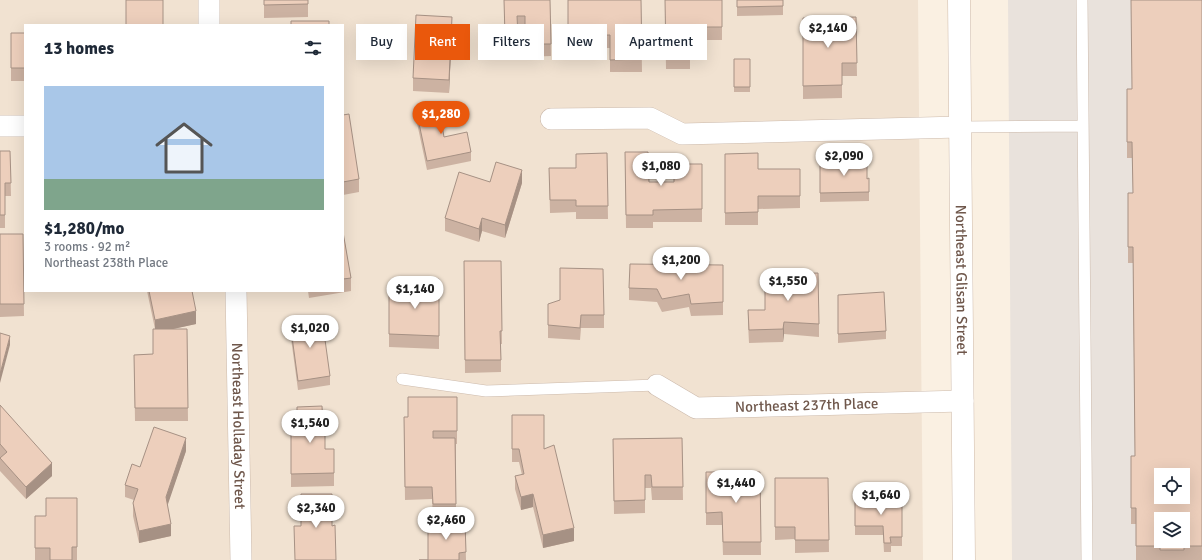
<!DOCTYPE html>
<html lang="en">
<head>
<meta charset="utf-8">
<style>
	body { margin:0; font-family:Signika,sans-serif; background:#f2f2f3; color:#1f2937; height:100vh; display:flex; flex-direction:column; font-size:15px; white-space:nowrap }
	* { box-sizing:border-box; margin:0 }
	p { font-size:13px; color:#747a83 }
	.icon { flex:none; width:22px; height:22px; fill:none; stroke:currentColor; stroke-width:2; stroke-linecap:round; stroke-linejoin:round }
	.map { position:relative; flex:1; overflow:hidden }
	.side { position:absolute; left:24px; top:24px; width:320px; height:268px; display:flex; flex-direction:column; background:#fff; border-radius:0px; box-shadow:0 4px 16px #0002 }
	.side>* { flex:none }
	.hud { position:absolute; left:356px; top:24px; width:380px; height:36px; display:flex; gap:8px }
	.controls { position:absolute; left:1154px; top:468px; display:grid; gap:8px }
	.controls a { display:grid; place-items:center; width:36px; height:36px; border-radius:0px; background:#fff; box-shadow:0 4px 16px #0002; font-size:20px }
	.price { position:absolute; translate:-50% -34px; padding:0 9px; border-radius:14px; background:#fff; color:#222; font-size:13px; line-height:26px; filter:drop-shadow(0 1px 2px #0008) }
	.price::after { content:''; position:absolute; left:50%; top:24px; width:12px; height:9px; margin-left:-6px; background:inherit; clip-path:polygon(0 0,100% 0,50% 100%) }
	.price.selected { background:#ea580c; color:#fff }
	ul { padding:0; list-style:none }
	li { display:grid; align-content:center; gap:8px; height:212px; padding:0 20px }
	li+li { border-top:1px solid #e0e1e3 }
	li span { display:grid; place-items:center; height:124px; border-radius:0px; color:#555 }
	li>.icon { margin-inline-start:auto }
	span .icon { width:72px; height:72px; fill:#fffc; stroke-width:1 }
	li b { font-size:17px }
	h2 { display:flex; justify-content:space-between; align-items:center; height:48px; padding:0 20px; font-size:17px }
	.tag { padding:0 14px; border-radius:0px; background:#fff; box-shadow:0 4px 16px #0002; font-size:14px; line-height:36px }
	.tag.selected { background:#ea580c; color:#fff }
	.map>svg:first-child { display:block }
	.residential { fill:#f1e2d1; fill-rule:evenodd }
	.industrial { fill:#e9e2dc; fill-rule:evenodd }
	.lines { fill:none; stroke-linecap:round; stroke-linejoin:round }
	.service-casing { stroke:#ccbaac; stroke-width:12 }
	.minor-casing { stroke:#ccbaac; stroke-width:22 }
	.secondary-casing { stroke:#cebaaa; stroke-width:23 }
	.service { stroke:#fff; stroke-width:11 }
	.minor { stroke:#fff; stroke-width:21 }
	.secondary { stroke:#fff; stroke-width:22 }
	.wall { fill:#ccb2a2 }
	.shaded-wall { fill:#a69184 }
	.building { fill:#edcfbc; stroke:#a69184; fill-rule:evenodd }
	.labels { text-anchor:middle; stroke-width:3; stroke-linejoin:round; paint-order:stroke }
	.street-label { font-size:15px; fill:#6f574b; stroke:#fdf4e7 }
</style>
</head>
<body>
<div class="map">
<svg width="1202" height="560" viewBox="0 0 1202 560">
	<rect width="100%" height="100%" fill="#faf0e2"/>
	<!-- residential -->
	<path class="residential" d="M0,0H918L923,560H0ZM25,25H343V291H25Z"/>
	<!-- industrial -->
	<path class="industrial" d="M1008,0H1202V560H1012ZM1161,475H1183V497H1161ZM1161,519H1183V541H1161Z"/>
	<g class="lines">
		<defs>
			<path id="service" d="M1082,0L1087,560
				M960,127L1083,126
				M402,379L486,391L657,385"/>
			<g id="minor">
				<path d="M209,0V25"/>
				<path d="M551,119L650,118L682,134L960,127"/>
				<path d="M0,126H25"/>
				<path id="s1" d="M236,291L241,560"/>
				<path id="s2" d="M657,385L696,408L963,401"/>
			</g>
			<g id="secondary">
				<path id="s3" d="M959,0L964,560"/>
			</g>
		</defs>
		<!-- service casing -->
		<use href="#service" class="service-casing"/>
		<!-- minor casing -->
		<use href="#minor" class="minor-casing"/>
		<!-- secondary casing -->
		<use href="#secondary" class="secondary-casing"/>
		<!-- service -->
		<use href="#service" class="service"/>
		<!-- minor -->
		<use href="#minor" class="minor"/>
		<!-- secondary -->
		<use href="#secondary" class="secondary"/>
	</g>
	<!-- wall -->
	<path class="wall" d="M264,0H308V17L264,18Z
		M504,0H550L551,56L525,57V29H517L518,49H505Z
		M568,0H641L642,72H610V48H568Z
		M665,0H722V40H690V69H666Z
		M737,0H783V15L737,16Z
		M1202,0V560H1136V524H1131V472L1135,456L1133,263H1128V209L1133,193L1132,158H1127V89H1132Z
		M856,17L857,76H842V98L803,99V18Z
		M452,30L449,93L413,91V78Z
		M11,33H25V81H11Z
		M734,59H750V92H734Z
		M417,114L460,116V125L442,128L444,137L471,152V161L427,170L417,123Z
		M343,115L359,179V192L343,195Z
		M0,151H10L11,196H5V228H0Z
		M625,152L649,182H674L702,164V222H653V228H626Z
		M607,153L608,219H576V212L550,213L549,168H576Z
		M725,154L758,169H800V208L758,209V225H725Z
		M820,162L867,179L869,178V201L820,202Z
		M490,182L522,183L505,238L482,231L479,242L445,231V218Z
		M343,232L351,278V291L309,298L308,291H343Z
		M0,234H23L24,316L0,317Z
		M464,261H501L502,344H501V372L465,373Z
		M723,265V315L691,316L689,307L662,312L657,302L629,300V288Z
		M439,279V349L389,347V289H418Z
		M147,291H192L196,324L172,329H187L188,421H135L134,355L153,354L155,329Z
		M838,295L886,331V339L838,343Z
		M548,304L604,315V328H581L580,340L548,338Z
		M748,310L819,324V337L784,334L783,342L749,343L748,323Z
		M290,322L330,376V385L298,390L290,331Z
		M457,397V444H456V517H433L432,499L405,500L404,417H408Z
		M0,405L52,476L26,499L0,471Z
		M512,415L544,449L574,541L543,548L533,507L521,510L515,489V476L522,475L519,462H512Z
		M291,425H323L325,449H334V486L291,487Z
		M682,438L683,500H652L651,488H645V513L614,514L613,439Z
		M186,451L167,505L171,536L139,543L133,516V503L134,500L125,497V485L140,467Z
		M706,472H760L761,555H723L722,525H706Z
		M775,478H828L829,552L795,553V539L775,540Z
		M77,498V560H35V516H46Z
		M902,498V546H891V552H884L883,535H855V499Z
		M465,523L466,560H419H428Z"/>
	<!-- shaded-wall -->
	<path class="shaded-wall" d="M452,17V30L449,93V80Z
		M522,170V183L505,238V225Z
		M482,218V231L479,242V229Z
		M196,311V324L155,333V320Z
		M784,322V334L783,342V329Z
		M10,336V345L0,383V374Z
		M186,438V451L166,510V497Z
		M52,463V476L26,499V487Z
		M533,494V507L521,510V497Z
		M171,524V536L139,543V531Z
		M574,528V541L543,548V535Z"/>
	<!-- building -->
	<path class="building" d="M126,0H163V25H126Z
		M264,0H308V4L264,5Z
		M504,0H550L551,44H525V16H517L518,36H505Z
		M568,0H641L642,59L610,60V35L568,36Z
		M665,0H722V27H690V56L666,57Z
		M737,0H783V6L737,7Z
		M1131,0H1202V546H1184V550H1160V546H1136V508H1131V456H1135L1133,247H1128V193H1133L1132,142H1127V89H1132ZM1161,475H1183V497H1161ZM1161,519H1183V541H1161Z
		M416,15L452,17L449,80L413,78Z
		M856,17L857,63H842V85L803,86V18Z
		M291,21H329V25H291Z
		M11,33H25V68H11Z
		M734,59H750V87H734Z
		M457,105L460,116L441,120L444,137L467,132L471,152L427,161L417,114Z
		M349,114L359,179L343,182V115Z
		M0,151H10L11,183H5V215H0Z
		M625,152H648L649,182H674V164H702V209L653,210V215H626Z
		M607,153L608,206H576V200H550L549,168H576V154Z
		M758,153V169H800V196H758V212L725,213V154Z
		M867,160V179L869,178V192L820,193V162Z
		M496,162L522,170L505,225L482,218L479,229L445,218L459,172L490,182Z
		M343,232L351,278L343,279Z
		M0,234H23L24,304H0Z
		M464,261H501L502,331H500L501,360H465Z
		M630,264L723,265V302L691,304L689,294L662,299L657,289L629,288Z
		M560,268L603,269L604,315H581L580,328L548,325V304L560,300Z
		M818,273L819,324L784,322L783,329L749,330L748,310H765V275Z
		M418,279H439V336L389,334V289H418Z
		M149,291H192L196,311L155,320Z
		M884,292L886,331L838,334V295Z
		M322,318L330,376L298,381L290,322Z
		M153,329H187L188,408H135L134,355L153,354Z
		M0,333L10,336L0,374Z
		M408,397H457V431H433V438H455L456,504H433L432,487H405L404,417H408Z
		M0,405L52,463L26,487L0,458L7,452L0,444Z
		M322,406L323,425H325V449H334V473L291,474V425H297V407Z
		M512,415H544V449L554,445L574,528L543,535L533,494L521,497L515,476L524,474L519,449H512Z
		M154,427L186,438L166,497L171,524L139,531L133,503L138,489L125,485L132,464L140,467Z
		M682,438L683,487H652L651,475H645V500L614,501L613,439Z
		M706,472H760L761,542H723L722,512L706,513Z
		M775,478H828L829,540H795V527H775Z
		M301,494H332V526L335,525L336,560H295L294,526H301Z
		M46,498H77V547H72V560H50V548H35V516H46Z
		M902,498V537H890L891,543H884L883,526H855V499Z
		M428,523H465L466,552L459,553V560H419H428Z"/>
	<g class="labels">
		<!-- street labels -->
		<g class="street-label">
			<text dy="5" stroke="none"><textPath href="#s3" startOffset="280">Northeast Glisan Street</textPath></text>
			<text dy="5" stroke="none"><textPath href="#s2" startOffset="156">Northeast 237th Place</textPath></text>
			<text dy="5" stroke="none"><textPath href="#s1" startOffset="135">Northeast Holladay Street</textPath></text>
		</g>
	</g>
</svg>
<div class="controls">
<a><svg class="icon" aria-label="locate" viewBox="0 0 24 24"><circle cx="12" cy="12" r="6"/><path d="M12 2v4M12 18v4M2 12h4M18 12h4"/></svg></a>
<a><svg class="icon" aria-label="layers" viewBox="0 0 24 24"><path d="M12 4l9 5-9 5-9-5zM3 14l9 5 9-5"/></svg></a>
</div>
<b class="price" style="left:828px;top:49px">$2,140</b>
<b class="price selected" style="left:441px;top:135px">$1,280</b>
<b class="price" style="left:844px;top:177px">$2,090</b>
<b class="price" style="left:661px;top:187px">$1,080</b>
<b class="price" style="left:681px;top:281px">$1,200</b>
<b class="price" style="left:788px;top:302px">$1,550</b>
<b class="price" style="left:415px;top:310px">$1,140</b>
<b class="price" style="left:310px;top:349px">$1,020</b>
<b class="price" style="left:310px;top:444px">$1,540</b>
<b class="price" style="left:736px;top:504px">$1,440</b>
<b class="price" style="left:881px;top:516px">$1,640</b>
<b class="price" style="left:316px;top:529px">$2,340</b>
<b class="price" style="left:446px;top:541px">$2,460</b>
<div class="hud">
<a class="tag">Buy</a>
<a class="tag selected">Rent</a>
<a class="tag">Filters</a>
<a class="tag">New</a>
<a class="tag">Apartment</a>
</div>
<section class="side">
<h2>13 homes<svg class="icon" aria-label="filters" viewBox="0 0 24 24"><path d="M4 7h16M4 17h16"/><circle cx="9" cy="7" r="2"/><circle cx="15" cy="17" r="2"/></svg></h2>
<ul>
<li><span style="background:linear-gradient(#a9c7e8 75%,#7fa58c 0)"><svg class="icon" aria-label="home" viewBox="0 0 24 24"><path d="M3 11l9-7 9 7M6 9v11h12V9"/></svg></span><div><b>$1,280/mo</b><p>3 rooms · 92 m²</p><p>Northeast 238th Place</p></div></li>
</ul>
</section>
</div>
</body>
</html>
